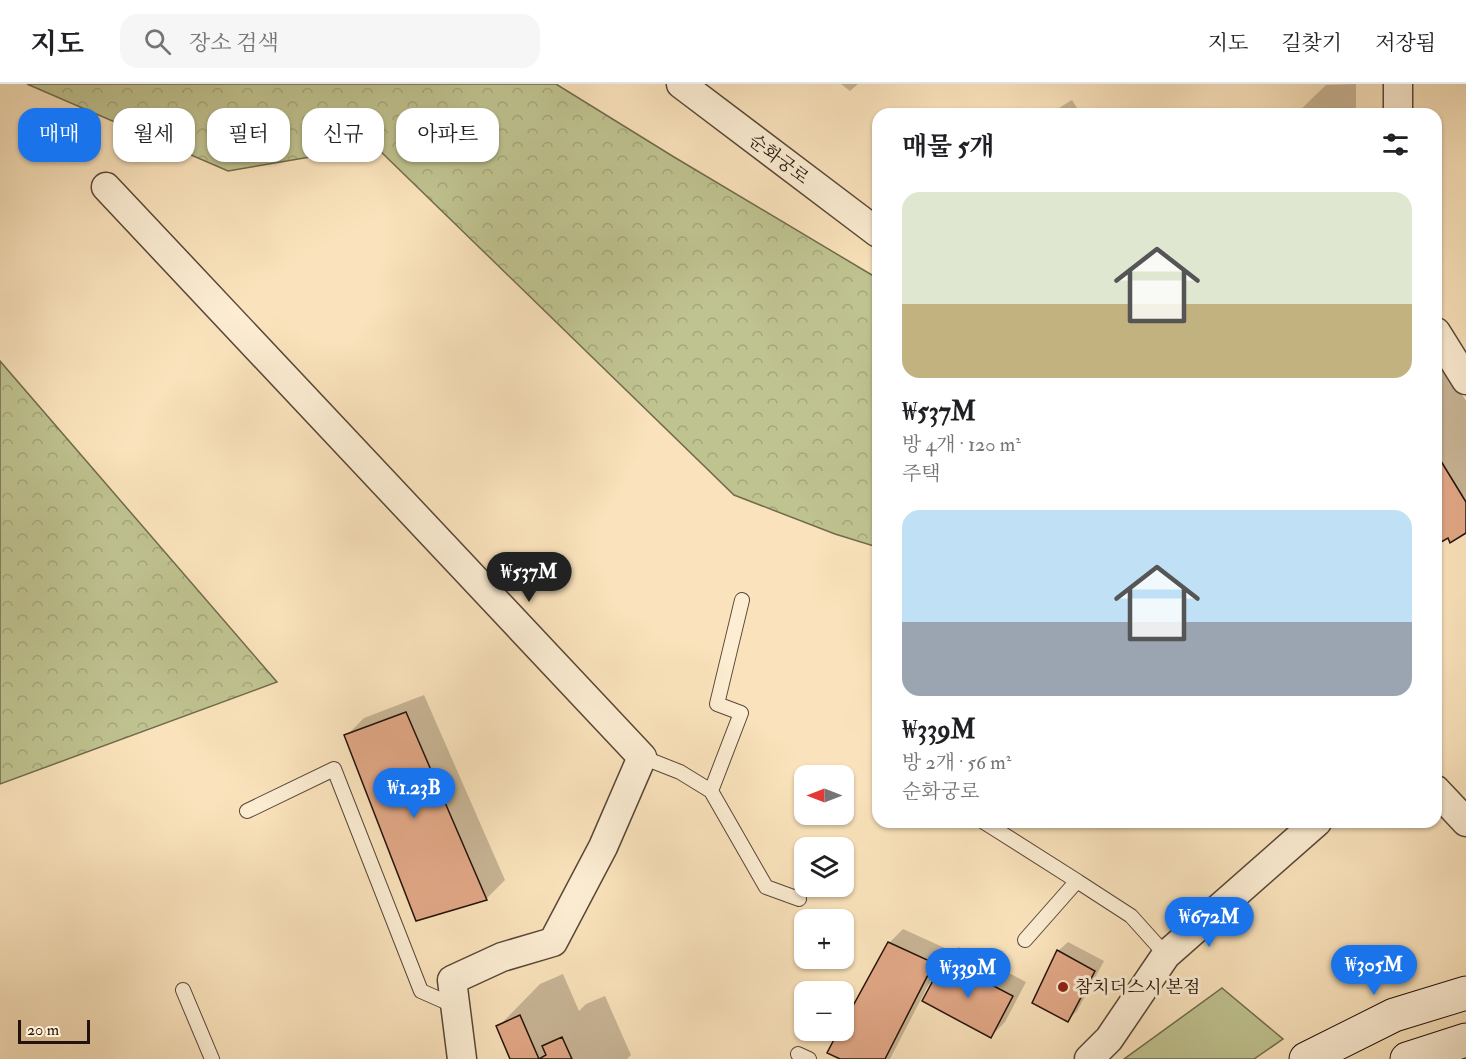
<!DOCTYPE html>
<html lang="ko">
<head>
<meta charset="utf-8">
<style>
	body { margin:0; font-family:"IM FELL Double Pica","Noto Serif KR",serif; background:#f6f6f6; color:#202124; height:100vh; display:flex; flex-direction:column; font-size:22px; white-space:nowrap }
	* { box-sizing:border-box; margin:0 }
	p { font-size:20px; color:#757577 }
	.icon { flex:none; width:33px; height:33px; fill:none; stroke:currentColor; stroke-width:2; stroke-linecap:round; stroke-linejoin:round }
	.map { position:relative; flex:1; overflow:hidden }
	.sheet { position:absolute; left:872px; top:24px; width:570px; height:720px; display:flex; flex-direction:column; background:#fff; border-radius:18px; box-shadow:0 2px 4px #0004 }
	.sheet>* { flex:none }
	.guide { position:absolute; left:18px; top:24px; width:570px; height:54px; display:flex; gap:12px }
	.needle { width:39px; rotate:270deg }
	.buttons { position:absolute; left:794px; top:681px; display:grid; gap:12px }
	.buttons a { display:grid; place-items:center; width:60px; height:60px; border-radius:12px; background:#fff; box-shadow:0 2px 4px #0004; font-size:30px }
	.scale { position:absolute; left:18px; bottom:15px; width:72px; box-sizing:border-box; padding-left:6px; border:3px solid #23130c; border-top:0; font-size:16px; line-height:21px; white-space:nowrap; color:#23130c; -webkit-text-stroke:4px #fcedd3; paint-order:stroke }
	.price { position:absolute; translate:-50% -51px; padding:0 14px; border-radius:21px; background:#1a73e8; color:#fff; font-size:20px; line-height:39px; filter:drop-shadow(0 2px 3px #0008) }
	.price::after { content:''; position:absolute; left:50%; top:36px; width:18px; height:14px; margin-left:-9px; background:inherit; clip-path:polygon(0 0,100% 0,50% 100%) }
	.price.active { background:#222; color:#fff }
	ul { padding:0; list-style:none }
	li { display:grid; align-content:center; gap:12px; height:318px; padding:0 30px }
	li span { display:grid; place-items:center; height:186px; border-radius:18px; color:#555 }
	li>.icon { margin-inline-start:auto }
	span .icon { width:108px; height:108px; fill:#fffc; stroke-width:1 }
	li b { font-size:26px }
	h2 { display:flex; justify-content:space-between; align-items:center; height:72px; padding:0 30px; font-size:26px }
	.pill { padding:0 21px; border-radius:18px; background:#fff; box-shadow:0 2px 4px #0004; font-size:21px; line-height:54px }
	.pill.active { background:#1a73e8; color:#fff }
	header { display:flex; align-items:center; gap:36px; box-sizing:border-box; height:84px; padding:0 30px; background:#fff; border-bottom:2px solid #e0e0e0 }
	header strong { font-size:28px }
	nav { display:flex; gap:33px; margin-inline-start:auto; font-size:21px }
	.search { width:420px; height:54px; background:#f6f6f6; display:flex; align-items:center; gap:15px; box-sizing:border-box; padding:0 21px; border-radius:18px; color:#757577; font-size:22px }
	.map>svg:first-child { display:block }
	.forest { fill:url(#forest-crowns); stroke:#716b4e; stroke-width:1.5 }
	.park { fill:#bfc390; stroke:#716b4e; stroke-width:1.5 }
	.shadow { fill:#0003 }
	.building { fill:#e2a887; stroke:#23130c; stroke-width:1.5 }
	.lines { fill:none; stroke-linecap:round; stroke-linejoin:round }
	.lane-casing { stroke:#594738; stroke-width:16 }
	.street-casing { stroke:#594738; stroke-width:31 }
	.secondary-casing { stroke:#23130c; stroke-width:35 }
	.lane { stroke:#fcedd3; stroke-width:14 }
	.street { stroke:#fcedd3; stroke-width:28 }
	.secondary { stroke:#fcedd3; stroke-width:33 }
	.poi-dot { fill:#8f2418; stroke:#fcedd3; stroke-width:2 }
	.labels { text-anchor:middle; stroke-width:6; stroke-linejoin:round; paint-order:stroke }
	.street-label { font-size:18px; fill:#23130c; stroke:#fcedd3 }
	.poi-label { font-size:18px; fill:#23130c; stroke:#fcedd3; text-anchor:start }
</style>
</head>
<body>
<header>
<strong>지도</strong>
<div class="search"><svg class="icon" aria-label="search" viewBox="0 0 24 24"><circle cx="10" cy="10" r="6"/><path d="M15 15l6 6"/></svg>장소 검색</div>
<nav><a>지도</a><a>길찾기</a><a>저장됨</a></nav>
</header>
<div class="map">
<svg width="1466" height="975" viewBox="0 0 1466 975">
	<defs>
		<pattern id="forest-crowns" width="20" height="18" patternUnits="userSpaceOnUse" patternTransform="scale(1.5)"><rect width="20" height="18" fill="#bfc390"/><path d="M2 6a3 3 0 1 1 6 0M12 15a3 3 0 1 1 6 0" fill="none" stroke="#a4a77b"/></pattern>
	</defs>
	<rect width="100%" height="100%" fill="#fae3bc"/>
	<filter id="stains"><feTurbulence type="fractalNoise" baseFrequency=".00333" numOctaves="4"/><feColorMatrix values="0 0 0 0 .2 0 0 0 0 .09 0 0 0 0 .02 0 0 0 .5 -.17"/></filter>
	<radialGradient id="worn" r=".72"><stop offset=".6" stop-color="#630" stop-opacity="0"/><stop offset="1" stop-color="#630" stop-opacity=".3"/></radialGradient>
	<!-- forest -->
	<path class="forest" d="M27,0H556L674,73L877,194V463L835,450L734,411L375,62L228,87Z
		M0,277L277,598L0,700Z"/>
	<!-- park -->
	<path class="park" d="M1222,904L1283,955L1254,975H1124Z"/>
	<!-- shadow -->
	<path class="shadow" d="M841,0H858L850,7Z
		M1356,0V30H1296L1326,1Z
		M1072,16L1081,30H1049Z
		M1118,25H1138L1141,30H1111Z
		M1154,26H1190L1193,30H1148Z
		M1436,268L1466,317V447L1448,452L1436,460Z
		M424,611L505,796L486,815L346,652L364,634Z
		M903,845L947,865L890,975H844L843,943L889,859Z
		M1068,858L1104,877L1077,927L1068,936L1058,867Z
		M959,863L1026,898L1005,938L991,952L924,917L945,877Z
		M563,890L579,927L586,920L605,912L631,971L627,975H512L498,943L540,900Z"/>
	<!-- building -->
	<path class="building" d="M1436,369L1466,418V449L1450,459L1448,454L1436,461Z
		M406,628L487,816L416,837L344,651Z
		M888,858L934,879L885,975H840L827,969L839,946H843V940Z
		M1057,866L1095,887L1068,938L1032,919Z
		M944,876L1013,912L991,954L922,917Z
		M520,931L539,975L546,971L542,962L562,953L572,975H510L496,942Z"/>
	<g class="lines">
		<defs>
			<path id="lane" d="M642,673L680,688L711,707L766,803L799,815
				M711,707L741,629L717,620L742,516
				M247,727L334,685L421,907L455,922
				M984,738L1077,797
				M1025,856L1077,797L1131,832L1166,871
				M183,906L212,975
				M798,970L809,975"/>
			<path id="street" d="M681,0L878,149
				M1398,30V0
				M106,103L642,673L603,763L553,858L502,873L452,896L462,975
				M1436,248L1466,296
				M1436,706L1466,738
				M1089,975L1109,955L1166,871L1317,738"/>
			<path id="secondary" d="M1306,975L1394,931L1466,909
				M1407,975L1466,956"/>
		</defs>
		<!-- lane casing -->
		<use href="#lane" class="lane-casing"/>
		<!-- street casing -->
		<use href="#street" class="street-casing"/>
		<!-- secondary casing -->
		<use href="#secondary" class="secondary-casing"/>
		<!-- lane -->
		<use href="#lane" class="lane"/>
		<!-- street -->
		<use href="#street" class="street"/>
		<!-- secondary -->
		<use href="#secondary" class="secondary"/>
	</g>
	<!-- markers -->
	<circle class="poi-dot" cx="1063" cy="903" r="6"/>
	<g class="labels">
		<!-- street labels -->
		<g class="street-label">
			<text transform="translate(779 75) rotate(37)" y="6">순화궁로</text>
		</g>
		<!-- poi labels -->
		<g class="poi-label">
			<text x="1075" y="909">참치더스시 본점</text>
		</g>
	</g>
	<rect width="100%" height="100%" filter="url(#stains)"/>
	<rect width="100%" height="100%" fill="url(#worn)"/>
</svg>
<div class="buttons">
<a><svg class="needle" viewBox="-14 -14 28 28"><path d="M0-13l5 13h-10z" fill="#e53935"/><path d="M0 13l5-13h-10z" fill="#757577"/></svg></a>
<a><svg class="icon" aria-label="layers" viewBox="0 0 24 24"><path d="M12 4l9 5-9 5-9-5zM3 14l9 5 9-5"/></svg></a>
<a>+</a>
<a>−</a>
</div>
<div class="scale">20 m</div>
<b class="price active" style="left:529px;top:519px">₩537M</b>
<b class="price" style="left:414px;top:735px">₩1.23B</b>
<b class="price" style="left:1209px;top:864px">₩672M</b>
<b class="price" style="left:1374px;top:912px">₩305M</b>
<b class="price" style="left:968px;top:915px">₩339M</b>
<div class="guide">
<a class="pill active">매매</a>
<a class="pill">월세</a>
<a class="pill">필터</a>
<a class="pill">신규</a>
<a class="pill">아파트</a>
</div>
<section class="sheet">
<h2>매물 5개<svg class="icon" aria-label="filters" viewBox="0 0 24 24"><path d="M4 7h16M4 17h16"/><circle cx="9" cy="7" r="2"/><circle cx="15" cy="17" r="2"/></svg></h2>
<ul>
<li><span style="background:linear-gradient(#dfe7d0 60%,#c2b280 0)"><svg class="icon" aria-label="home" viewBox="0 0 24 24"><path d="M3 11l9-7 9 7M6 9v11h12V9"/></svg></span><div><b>₩537M</b><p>방 4개 · 120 m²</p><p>주택</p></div></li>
<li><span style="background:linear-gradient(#bfe0f5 60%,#9aa5b1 0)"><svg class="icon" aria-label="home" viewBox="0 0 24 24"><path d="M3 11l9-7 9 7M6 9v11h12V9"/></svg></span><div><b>₩339M</b><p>방 2개 · 56 m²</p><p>순화궁로</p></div></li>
</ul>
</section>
</div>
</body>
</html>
